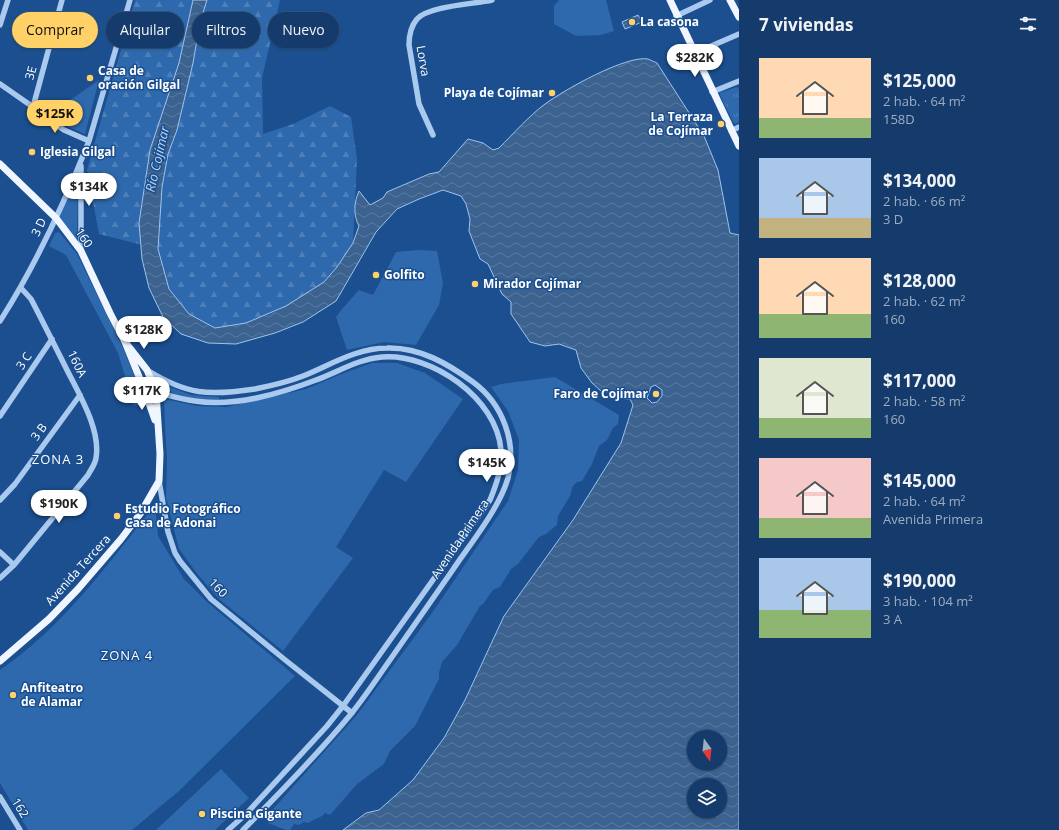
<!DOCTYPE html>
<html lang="es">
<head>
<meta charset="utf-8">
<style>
	body { margin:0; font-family:"Open Sans",sans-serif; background:#1d4271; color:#f1f3f6; height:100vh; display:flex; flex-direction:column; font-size:15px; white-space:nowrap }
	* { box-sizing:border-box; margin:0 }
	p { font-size:13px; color:#9dadc1 }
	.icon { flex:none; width:22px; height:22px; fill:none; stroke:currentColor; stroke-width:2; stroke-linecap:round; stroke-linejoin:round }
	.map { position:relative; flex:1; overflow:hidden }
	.drawer { display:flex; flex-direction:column; background:#143b6b; width:320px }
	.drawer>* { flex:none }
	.hud { position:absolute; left:12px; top:12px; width:380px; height:36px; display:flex; gap:8px }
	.needle { width:26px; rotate:165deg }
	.buttons { position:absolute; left:687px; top:730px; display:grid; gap:8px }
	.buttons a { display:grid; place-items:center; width:40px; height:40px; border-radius:50%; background:#143b6b; box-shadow:0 1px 3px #0004,0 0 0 1px #33557e; font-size:20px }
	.price { position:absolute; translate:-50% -34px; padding:0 9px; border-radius:14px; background:#fff; color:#222; font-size:13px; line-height:26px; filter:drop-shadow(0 1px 2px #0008) }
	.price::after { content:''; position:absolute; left:50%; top:24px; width:12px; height:9px; margin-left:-6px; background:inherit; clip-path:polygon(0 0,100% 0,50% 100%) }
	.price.active { background:#ffd166; color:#111 }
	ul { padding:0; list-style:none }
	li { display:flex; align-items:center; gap:12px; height:100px; padding:0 20px }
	li span { display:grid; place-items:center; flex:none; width:112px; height:80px; border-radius:0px; color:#555 }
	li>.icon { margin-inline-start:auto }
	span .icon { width:48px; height:48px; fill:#fffc; stroke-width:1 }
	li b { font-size:17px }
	h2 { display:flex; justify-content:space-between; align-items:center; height:48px; padding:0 20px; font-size:17px }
	.pill { padding:0 14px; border-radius:18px; background:#143b6b; box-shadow:0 1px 3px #0004,0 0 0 1px #33557e; font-size:14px; line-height:36px }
	.pill.active { background:#ffd166; color:#111 }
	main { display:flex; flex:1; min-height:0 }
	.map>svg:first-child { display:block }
	.grass { fill:#2e69ad }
	.forest { fill:url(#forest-firs) }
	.park { fill:url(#park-tufts) }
	.water { fill:url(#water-waves); stroke:#9cc4f0; fill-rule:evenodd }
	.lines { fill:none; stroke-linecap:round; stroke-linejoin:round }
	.minor { stroke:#a9c9ee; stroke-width:5.5 }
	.major { stroke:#f0f6ff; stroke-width:7 }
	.poi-dot { fill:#ffd166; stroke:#1b4f8f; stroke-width:1.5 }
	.labels { text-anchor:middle; stroke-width:3; stroke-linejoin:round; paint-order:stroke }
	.poi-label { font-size:12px; font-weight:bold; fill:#fff; stroke:#1b4f8f; text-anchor:start }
	.street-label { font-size:12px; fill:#fff; stroke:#1b4f8f }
	.water-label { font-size:13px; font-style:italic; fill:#b5d3f5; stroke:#1b4f8f }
	.neighbourhood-label { font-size:13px; letter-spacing:1px; fill:#fff; stroke:#1b4f8f }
</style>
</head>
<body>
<main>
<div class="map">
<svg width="739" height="830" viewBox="0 0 739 830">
	<defs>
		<pattern id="forest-firs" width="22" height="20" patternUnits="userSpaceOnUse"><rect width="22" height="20" fill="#2e69ad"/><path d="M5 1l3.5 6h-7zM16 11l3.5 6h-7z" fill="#4d80b9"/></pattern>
		<pattern id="park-tufts" width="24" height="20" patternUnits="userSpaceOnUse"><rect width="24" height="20" fill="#2e69ad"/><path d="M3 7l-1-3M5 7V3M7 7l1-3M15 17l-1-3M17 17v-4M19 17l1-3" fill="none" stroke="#4d80b9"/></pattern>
		<pattern id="water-waves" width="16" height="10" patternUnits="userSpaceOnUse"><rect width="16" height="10" fill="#3c6290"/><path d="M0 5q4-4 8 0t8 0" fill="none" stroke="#597aa1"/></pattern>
	</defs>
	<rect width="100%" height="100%" fill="#1b4f8f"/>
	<!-- grass -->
	<path class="grass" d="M559,0H606L614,31L601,35L576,36L554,24V6Z
		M99,80L85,134L62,124L50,114Z
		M78,176L77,241L59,216Z
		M59,232L77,254L123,348L145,403L134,406L118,353L66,255L49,246L55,233Z
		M419,250L437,251L443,283L439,305L416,345L384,342L347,350L336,317L342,309L359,290L373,295L396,252Z
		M372,363H397L425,373L463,399L406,482L384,470L336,547L353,558L283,651L219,599L199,576L179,549L166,498L167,458L165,428L164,399L197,406L227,407L306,389L344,373Z
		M555,377L619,415L618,424L613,428L607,440L599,446L592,464L582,481L577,482L573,486L570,496L558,516L557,525L546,534L539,537L518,564L511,569L500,587L493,590L483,604L480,606L457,645L442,662L439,673V679L415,726L390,751L384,764L357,784L330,815L325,813C320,819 314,818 309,823L304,822L299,825L294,824L290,830C282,830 276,825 269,824L267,816L357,715L432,613L508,501L518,470L519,440L508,411L491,387L501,384Z
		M153,378L164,385L191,395L219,397V400L190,398L159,389Z
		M155,505L158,536L184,579L206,601L295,676L179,791L132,830H28L0,783V670C63,627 108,564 155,505Z
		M221,769L249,798L215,830H156Z"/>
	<!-- forest -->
	<path class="forest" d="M135,0H280L262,78L263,134L293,124L330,106L351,117L357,159L353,243L337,267L324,282L286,306L246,323L215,328L189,314L169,289L158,249L99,234L87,170Z"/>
	<!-- park -->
	<path class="park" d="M737,87L739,89V122L735,124L733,122L719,93Z"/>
	<!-- water -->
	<path class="water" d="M193,0H207L200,22L193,63L177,130L168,154L162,187L158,249L169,289L189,314L215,328L246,323L286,306L324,282L337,267L353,243L359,226C353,215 354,202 359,191L370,205L383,198L387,192L429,174L439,172L468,139L483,143L493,150L499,148C513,134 530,115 545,104C564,90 626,55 648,59C651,60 654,62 657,63L704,136L718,170L730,233L739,235V830H343L366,813L379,810L413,780L444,738L465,700L504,616L573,520L621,443L633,405L630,399L616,398L610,392L601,391L592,383L581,368L576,350L559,344L545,346L530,342L511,314V302L502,294L488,264L480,259L469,231L470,219L466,204L461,196L443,190L419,199L397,209L376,232L336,301L303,322L275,333L236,344L208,343L181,334L163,317L149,288L142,259L139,223L150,150L179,63ZM655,385L662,390V396L657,402L652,403L647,398L651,387ZM694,737H720V763H694ZM694,785H720V811H694Z
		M638,15L642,22L625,29L622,22Z"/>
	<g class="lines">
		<!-- minor -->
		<path class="minor" d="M676,16L710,0
			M0,25L8,0
			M681,59L739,34
			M0,84L33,107L50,121L64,130L89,141
			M712,92L739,81
			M33,107L62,0
			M731,131L739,127
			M433,135L419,104L409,45C409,36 411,26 417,19C428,6 475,4 492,0
			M81,251V166
			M0,321C36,265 64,204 89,141L130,0
			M147,370C187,395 209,396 255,389C270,386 288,382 303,376C330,365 357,348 387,348C420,347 448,364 473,382C503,404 517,443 508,478C499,509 470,544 452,571C430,603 407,635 385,667C374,683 363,699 351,714C317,755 280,793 243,830
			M144,389C161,393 178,399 195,401C235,407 279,394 316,380C338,372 358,359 382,357C431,353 497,398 501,450C502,468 497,483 490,500L343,706L327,726L246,814L228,830
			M0,416L52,339
			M159,481L168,532L175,553L180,561L211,599L284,659L352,713
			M0,500L15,484L80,395
			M0,552L14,565
			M0,578L14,565L88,475C91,469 95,465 96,458C101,430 79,394 67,370C55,346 43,322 31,299L21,288
			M0,797L20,830"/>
		<!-- major -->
		<path class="major" d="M670,0L739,146
			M730,0L739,17
			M0,164L56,218L81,251L110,313L125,342L144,389L155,420
			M0,661L49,619L78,589L121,539L140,514L159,481L160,454L156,392L147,370L125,342"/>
	</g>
	<!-- markers -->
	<g class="poi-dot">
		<circle cx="632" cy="22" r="4"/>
		<circle cx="90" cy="78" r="4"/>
		<circle cx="552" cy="93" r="4"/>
		<circle cx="721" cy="124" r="4"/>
		<circle cx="32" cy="152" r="4"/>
		<circle cx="376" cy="275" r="4"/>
		<circle cx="475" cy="284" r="4"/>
		<circle cx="656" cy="394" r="4"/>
		<circle cx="117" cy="516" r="4"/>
		<circle cx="13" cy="695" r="4"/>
		<circle cx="202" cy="814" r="4"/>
	</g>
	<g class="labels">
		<!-- poi labels -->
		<g class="poi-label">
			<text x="640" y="26">La casona</text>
			<text x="98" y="75">Casa de<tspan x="98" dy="14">oración Gilgal</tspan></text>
			<text x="544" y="97" text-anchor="end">Playa de Cojímar</text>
			<text x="713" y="121" text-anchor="end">La Terraza<tspan x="713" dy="14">de Cojímar</tspan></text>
			<text x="40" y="156">Iglesia Gilgal</text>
			<text x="384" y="279">Golfito</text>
			<text x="483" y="288">Mirador Cojímar</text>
			<text x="648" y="398" text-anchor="end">Faro de Cojímar</text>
			<text x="125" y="513">Estudio Fotográfico<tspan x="125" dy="14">Casa de Adonai</tspan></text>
			<text x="21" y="692">Anfiteatro<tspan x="21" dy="14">de Alamar</tspan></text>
			<text x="210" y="818">Piscina Gigante</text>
		</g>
		<!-- street labels -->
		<g class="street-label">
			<text transform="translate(423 61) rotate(81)" y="4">Lorva</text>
			<text transform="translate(31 73) rotate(-75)" y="4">3E</text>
			<text transform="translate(39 227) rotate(-64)" y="4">3 D</text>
			<text transform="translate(84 238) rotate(56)" y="4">160</text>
			<text transform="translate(24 361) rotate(-56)" y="4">3 C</text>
			<text transform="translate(77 364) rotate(64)" y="4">160A</text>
			<text transform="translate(39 432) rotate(-54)" y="4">3 B</text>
			<text transform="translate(460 539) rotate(-56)" y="4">Avenida Primera</text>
			<text transform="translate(78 570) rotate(-48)" y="4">Avenida Tercera</text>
			<text transform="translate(218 588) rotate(46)" y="4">160</text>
			<text transform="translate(20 808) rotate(58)" y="4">162</text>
		</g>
		<!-- water labels -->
		<g class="water-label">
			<text transform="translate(157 159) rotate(-77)" y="5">Río Cojímar</text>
		</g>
		<!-- neighbourhood labels -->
		<g class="neighbourhood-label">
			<text x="58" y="464">ZONA 3</text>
			<text x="127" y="660">ZONA 4</text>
		</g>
	</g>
</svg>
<div class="buttons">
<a><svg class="needle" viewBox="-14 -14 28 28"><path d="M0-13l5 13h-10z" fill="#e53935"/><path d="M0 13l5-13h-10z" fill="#9dadc1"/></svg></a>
<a><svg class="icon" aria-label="layers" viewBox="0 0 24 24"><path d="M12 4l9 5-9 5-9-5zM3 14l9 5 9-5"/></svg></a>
</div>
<b class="price" style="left:695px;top:78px">$282K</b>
<b class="price active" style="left:55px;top:134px">$125K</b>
<b class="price" style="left:89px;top:207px">$134K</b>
<b class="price" style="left:144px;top:350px">$128K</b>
<b class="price" style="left:142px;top:411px">$117K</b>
<b class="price" style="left:487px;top:483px">$145K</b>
<b class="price" style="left:59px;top:524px">$190K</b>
<div class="hud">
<a class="pill active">Comprar</a>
<a class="pill">Alquilar</a>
<a class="pill">Filtros</a>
<a class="pill">Nuevo</a>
</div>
</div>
<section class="drawer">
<h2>7 viviendas<svg class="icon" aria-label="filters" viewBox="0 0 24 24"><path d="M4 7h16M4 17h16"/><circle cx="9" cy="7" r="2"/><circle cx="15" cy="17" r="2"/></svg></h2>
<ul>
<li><span style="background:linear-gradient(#ffd9b3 75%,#8fb573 0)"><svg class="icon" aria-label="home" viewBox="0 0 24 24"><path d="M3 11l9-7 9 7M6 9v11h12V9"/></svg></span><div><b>$125,000</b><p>2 hab. · 64 m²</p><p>158D</p></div></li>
<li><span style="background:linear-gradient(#a9c7e8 75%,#c2b280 0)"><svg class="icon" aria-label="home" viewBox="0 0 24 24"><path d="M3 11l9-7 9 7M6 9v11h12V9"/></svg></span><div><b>$134,000</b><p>2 hab. · 66 m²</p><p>3 D</p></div></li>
<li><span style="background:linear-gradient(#ffd9b3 70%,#8fb573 0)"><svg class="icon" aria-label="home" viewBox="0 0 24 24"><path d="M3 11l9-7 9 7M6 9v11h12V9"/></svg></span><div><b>$128,000</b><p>2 hab. · 62 m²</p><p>160</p></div></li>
<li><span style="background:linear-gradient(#dfe7d0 75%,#8fb573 0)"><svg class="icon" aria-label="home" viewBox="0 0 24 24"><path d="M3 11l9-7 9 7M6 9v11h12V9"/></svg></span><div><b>$117,000</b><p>2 hab. · 58 m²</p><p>160</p></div></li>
<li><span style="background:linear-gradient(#f6c9c9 75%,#8fb573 0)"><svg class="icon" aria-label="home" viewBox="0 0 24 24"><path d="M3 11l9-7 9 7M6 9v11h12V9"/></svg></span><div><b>$145,000</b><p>2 hab. · 64 m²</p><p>Avenida Primera</p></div></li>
<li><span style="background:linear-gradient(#a9c7e8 65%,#8fb573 0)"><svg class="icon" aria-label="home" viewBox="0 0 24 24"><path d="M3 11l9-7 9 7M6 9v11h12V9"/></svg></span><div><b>$190,000</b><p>3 hab. · 104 m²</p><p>3 A</p></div></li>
</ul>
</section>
</main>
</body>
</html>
